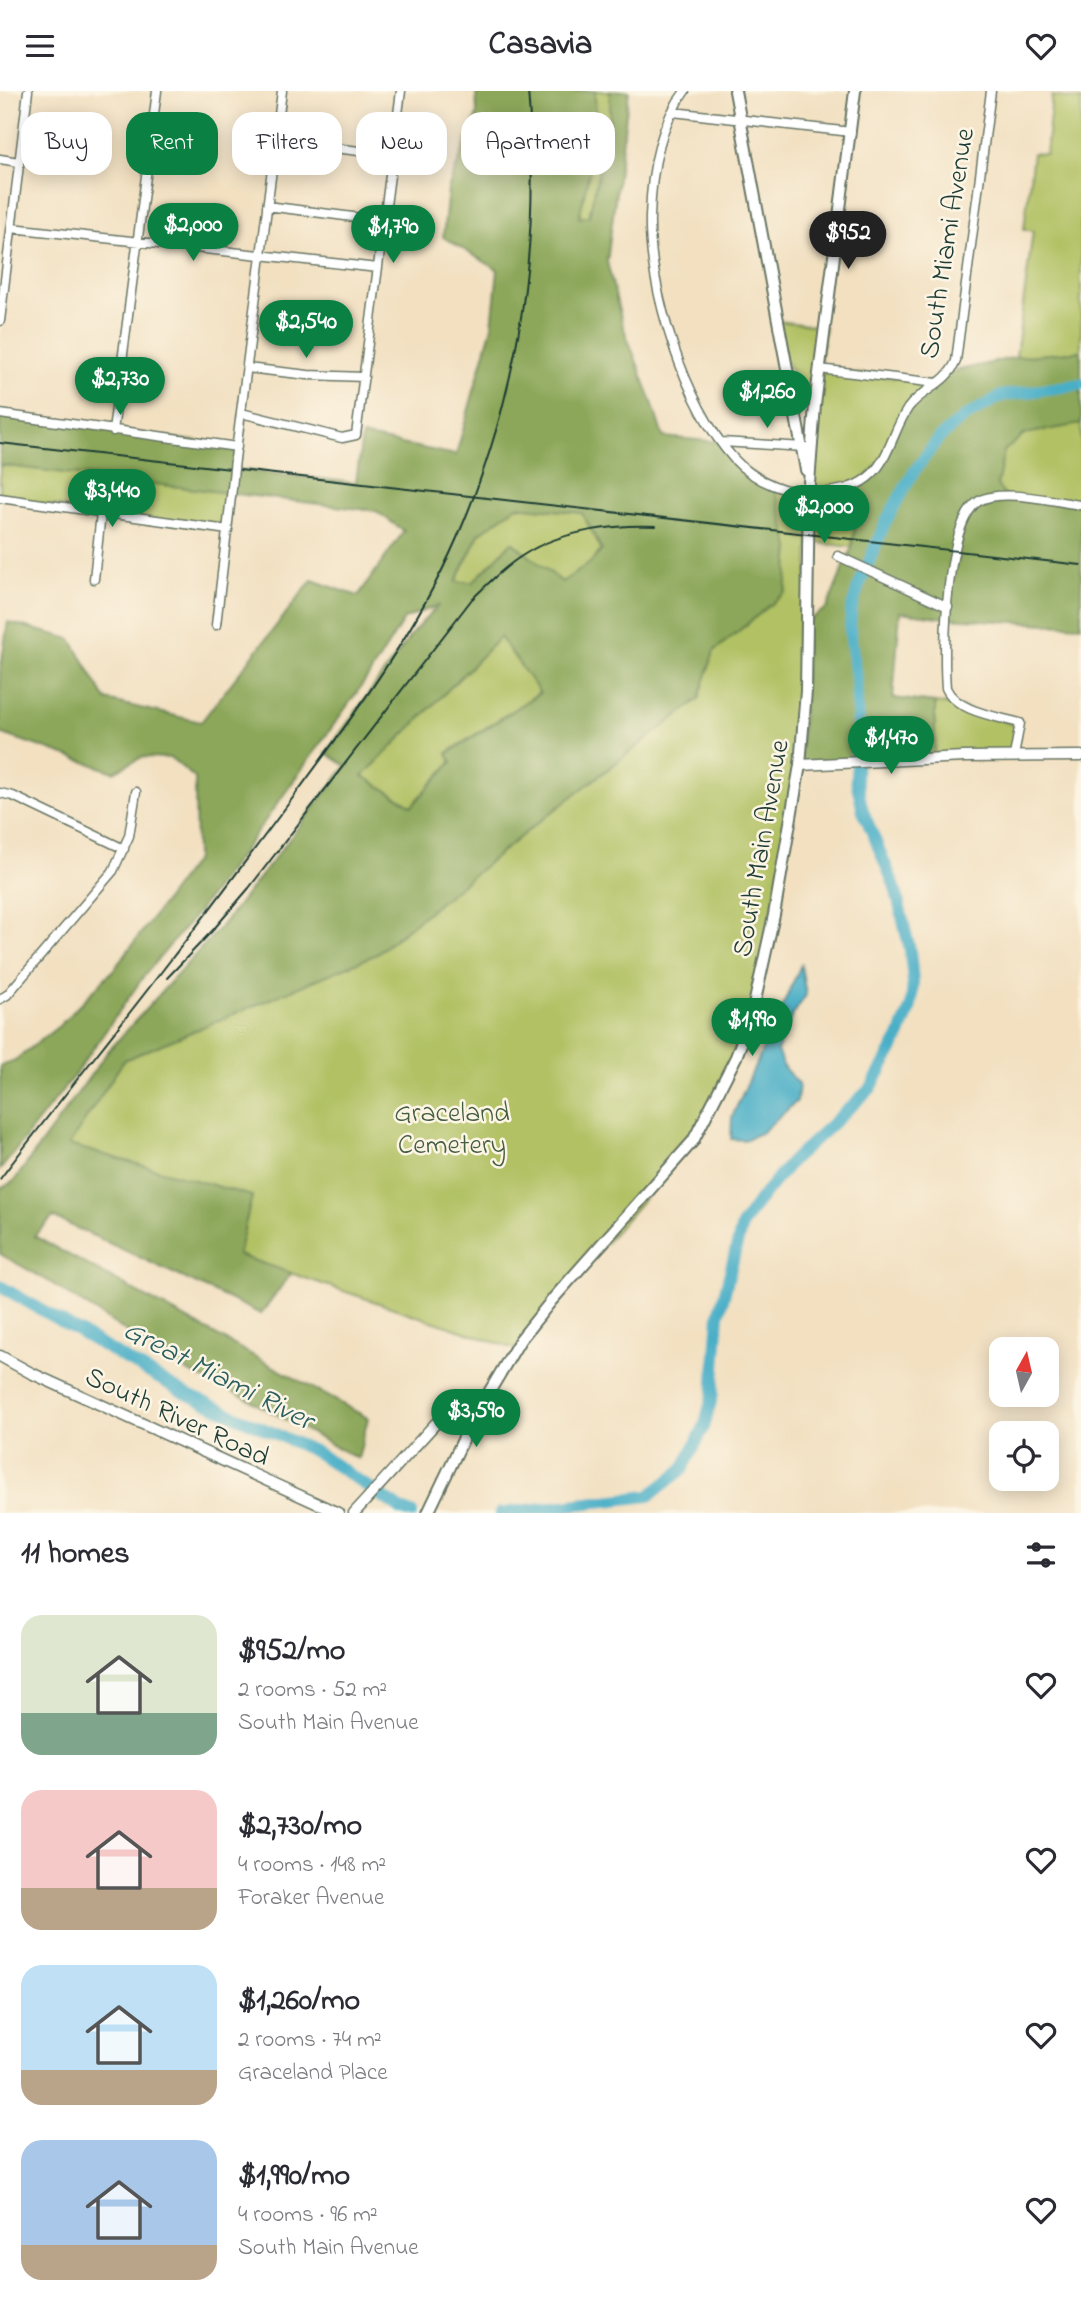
<!DOCTYPE html>
<html lang="en">
<head>
<meta charset="utf-8">
<style>
	body { margin:0; font-family:"Indie Flower",sans-serif; background:#f7f7f7; color:#2b2b33; height:100vh; display:flex; flex-direction:column; font-size:26px; white-space:nowrap }
	* { box-sizing:border-box; margin:0 }
	p { font-size:23px; color:#7c7c81 }
	.icon { flex:none; width:38px; height:38px; fill:none; stroke:currentColor; stroke-width:2; stroke-linecap:round; stroke-linejoin:round }
	.map { position:relative; height:1422px; overflow:hidden }
	.sheet { display:flex; flex-direction:column; background:#fff; flex:1 }
	.sheet>* { flex:none }
	.banner { position:absolute; left:21px; top:21px; width:700px; height:63px; display:flex; gap:14px }
	.needle { width:46px; rotate:8deg }
	.tools { position:absolute; left:989px; top:1246px; display:grid; gap:14px }
	.tools a { display:grid; place-items:center; width:70px; height:70px; border-radius:14px; background:#fff; box-shadow:0 4px 18px #0003; font-size:35px }
	.price { position:absolute; translate:-50% -60px; padding:0 16px; border-radius:24px; background:#0b8043; color:#fff; font-size:23px; line-height:46px; filter:drop-shadow(0 2px 4px #0008) }
	.price::after { content:''; position:absolute; left:50%; top:42px; width:21px; height:16px; margin-left:-10px; background:inherit; clip-path:polygon(0 0,100% 0,50% 100%) }
	.price.current { background:#222; color:#fff }
	ul { padding:0; list-style:none }
	li { display:flex; align-items:center; gap:21px; height:175px; padding:0 21px }
	li span { display:grid; place-items:center; flex:none; width:196px; height:140px; border-radius:21px; color:#555 }
	li>.icon { margin-inline-start:auto }
	span .icon { width:84px; height:84px; fill:#fffc; stroke-width:1 }
	li b { font-size:30px }
	h2 { display:flex; justify-content:space-between; align-items:center; height:84px; padding:0 21px; font-size:30px }
	.chip { padding:0 24px; border-radius:21px; background:#fff; box-shadow:0 4px 18px #0003; font-size:24px; line-height:63px }
	.chip.current { background:#0b8043; color:#fff }
	header { display:flex; justify-content:space-between; align-items:center; height:91px; padding:0 21px; background:#fff; font-size:32px; font-weight:700 }
	.map>svg:first-child { display:block }
	.green { fill:#b1c164; stroke:#687f4c; stroke-width:2 }
	.forest { fill:#8ca75a; stroke:#567247; stroke-width:2; fill-rule:evenodd }
	.water { fill:#48afc7; stroke:#34767e; stroke-width:2 }
	.lines { fill:none; stroke-linecap:round; stroke-linejoin:round }
	.river { stroke:#48afc7; stroke-width:12 }
	.minor-casing { stroke:#697665; stroke-width:11 }
	.tertiary-casing { stroke:#697665; stroke-width:13 }
	.secondary-casing { stroke:#697665; stroke-width:14 }
	.minor { stroke:#fff; stroke-width:8 }
	.tertiary { stroke:#fff; stroke-width:10 }
	.secondary { stroke:#fff; stroke-width:10 }
	.rail { stroke:#1f3d34; stroke-width:2 }
	.minor-bridge-casing { stroke:#697665; stroke-width:11; stroke-linecap:butt }
	.minor-bridge { stroke:#fff; stroke-width:8 }
	.labels { text-anchor:middle; stroke-width:5; stroke-linejoin:round; paint-order:stroke }
	.street-label { font-size:28px; fill:#1f3d34; stroke:#fcf5e5 }
	.park-label { font-size:28px; fill:#445e40; stroke:#fcf5e5 }
	.water-label { font-size:30px; font-style:italic; fill:#2b5f60; stroke:#fcf5e5 }
</style>
</head>
<body>
<header><svg class="icon" aria-label="menu" viewBox="0 0 24 24"><path d="M4 6h16M4 12h16M4 18h16"/></svg>Casavia<svg class="icon" aria-label="heart" viewBox="0 0 24 24"><path d="M12 20l-8-8c-3-5 5-10 8-4 3-6 11-1 8 4z"/></svg></header>
<div class="map">
<svg width="1081" height="1422" viewBox="0 0 1081 1422">
	<rect width="100%" height="100%" fill="#fcf5e5"/>
	<filter id="ink" filterUnits="userSpaceOnUse"><feTurbulence type="fractalNoise" baseFrequency=".0143" numOctaves="2"/><feDisplacementMap in="SourceGraphic" scale="14" xChannelSelector="R" yChannelSelector="G"/><feConvolveMatrix kernelMatrix="1 2 1 2 8 2 1 2 1" color-interpolation-filters="sRGB"/></filter>
	<filter id="wash" filterUnits="userSpaceOnUse"><feTurbulence type="fractalNoise" baseFrequency=".00686" numOctaves="4" result="noise"/><feDisplacementMap in="SourceGraphic" scale="28" xChannelSelector="R" yChannelSelector="G"/><feGaussianBlur stdDeviation="1.57" result="paint"/><feColorMatrix in="noise" values="0 0 0 0 0 0 0 0 0 0 0 0 0 0 0 0 0 1.4 0 .05"/><feComposite in="paint" operator="in"/></filter>
	<g filter="url(#wash)">
		<rect width="100%" height="100%" fill="#f2e0c1"/>
		<!-- green -->
		<path class="green" d="M595,0H610V29L589,126L578,127L596,50Z
			M1052,5L1081,9V260L1016,266L1033,140L1024,138L1033,62L1046,63Z
			M778,230L825,236L819,278L939,292L885,365L861,391L852,456L809,451L800,674L752,923L693,1050L515,1258L237,1164L252,1106L68,1054L124,969L375,864L531,737L699,608L714,560L786,501L790,456L774,396L808,403L814,314L808,318L799,310L794,284L785,269Z
			M1081,333V386L1078,414L1005,405L997,394L1004,360L1025,342Z
			M0,374L231,402L228,439L0,407Z
			M517,415L582,422L602,459L590,472L562,491L512,451L473,491H456L479,443Z
			M500,546L540,601L447,662L452,670L412,715L363,685Z
			M935,612L953,614L1018,635L1014,665L935,667Z"/>
		<!-- forest -->
		<path class="forest" d="M476,0H595L596,50L579,127L589,125L610,29V0H629L607,171L623,235L652,311L663,346L721,351L735,370L774,396L790,456L786,501L714,560L699,608L531,737L375,864L124,969L69,1054L252,1105L238,1164L291,1182L261,1223L53,1126L34,1145L368,1327L358,1368L248,1308L189,1281L48,1190L0,1163V1098L14,1090L109,959L223,833L346,675L326,662L414,540L439,514L404,528L370,583L247,755L197,822L144,885L76,982L0,1079V975L15,969L59,935L115,877L196,768L195,687L171,667L142,666L114,681L0,642V580L8,531L71,548L106,609L201,631L312,489L358,505L404,440L376,420L0,374V323L237,356L235,378L356,392L362,345L456,364L492,235L498,179L443,146L448,98L477,23ZM517,415L582,422L602,459L590,472L562,491L512,451L473,491H456L479,443ZM500,546L540,602L447,663L452,671L412,715L363,685Z
			M1081,260V333L1025,343L1004,360L997,394L1005,405L1081,414V535L947,527L900,521L893,607L935,612V667L800,674L807,530L827,517L852,456L861,391L873,382L909,317L951,281L1016,266Z"/>
		<!-- water -->
		<path class="water" d="M801,874L806,904L792,925L777,960L784,977L799,993L797,1010L761,1042L744,1049L731,1048L732,1026Z"/>
		<g class="lines">
			<!-- river -->
			<path class="river" d="M0,1195L184,1302L316,1361L402,1419L412,1422
				M501,1422L649,1405L683,1378L704,1336L713,1303L719,1224L742,1134L760,1108L790,1072L871,997L899,946L911,915L913,891L910,859L895,796L863,720L856,689L858,632L856,587L850,540L851,520L858,497L885,432L913,382L939,347L963,327L1001,305L1081,293"/>
		</g>
	</g>
	<g filter="url(#ink)">
		<g class="lines">
			<defs>
				<path id="minor" d="M685,0C659,34 651,84 650,126C648,198 685,314 734,368C754,390 790,405 819,402C839,400 858,397 873,382C890,364 894,338 908,317C922,298 947,293 956,270L991,0
					M673,21L851,41
					M275,50L393,64
					M0,68L19,71
					M267,115L384,130
					M12,137L378,177
					M0,230L28,0
					M247,277L308,284L364,286
					M819,278L937,292
					M241,322L342,347L356,344L401,0
					M0,323L237,356
					M113,340L157,0
					M721,351L805,356
					M235,368L282,0
					M0,407L228,439
					M838,465L948,516
					M94,488L101,422
					M216,534L232,397
					M1014,665L1020,632C996,625 957,621 946,597C943,559 945,431 979,410C1002,397 1056,411 1081,414
					M0,702L13,705L124,758
					M0,908L7,904L113,780L129,745L136,701"/>
				<path id="tertiary" d="M800,674L964,666L1081,665
					M0,1265L31,1282L338,1422
					M354,1422L435,1333L447,1328L472,1330"/>
				<path id="secondary" d="M735,0L806,379
					M428,1422L472,1330L520,1249L552,1209L693,1050L736,966L752,923L774,824L800,674L806,600L809,392L815,314L855,0"/>
			</defs>
			<!-- minor casing -->
			<use href="#minor" class="minor-casing"/>
			<!-- tertiary casing -->
			<use href="#tertiary" class="tertiary-casing"/>
			<!-- secondary casing -->
			<use href="#secondary" class="secondary-casing"/>
			<!-- minor -->
			<use href="#minor" class="minor"/>
			<!-- tertiary -->
			<use href="#tertiary" class="tertiary"/>
			<!-- secondary -->
			<use href="#secondary" class="secondary"/>
			<!-- rail -->
			<path class="rail" d="M0,352L1081,474
				M167,887L213,839L249,797L472,508C489,492 505,475 525,463C560,440 616,433 656,435
				M0,1088C55,1015 113,944 169,871C209,820 247,768 286,716C349,631 415,544 457,447C519,305 541,153 528,0"/>
			<defs>
				<path id="minor-bridge" d="M232,397L235,368"/>
			</defs>
			<!-- minor-bridge casing -->
			<use href="#minor-bridge" class="minor-bridge-casing"/>
			<!-- minor-bridge -->
			<use href="#minor-bridge" class="minor-bridge"/>
		</g>
	</g>
	<g class="labels">
		<!-- street labels -->
		<g class="street-label">
			<text transform="translate(945 152) rotate(-81)" y="10">South Miami Avenue</text>
			<text transform="translate(759 757) rotate(-80)" y="10">South Main Avenue</text>
			<text transform="translate(178 1324) rotate(25)" y="10">South River Road</text>
		</g>
		<!-- park labels -->
		<g class="park-label">
			<text x="452" y="1030">Graceland<tspan x="452" dy="32">Cemetery</tspan></text>
		</g>
		<!-- water labels -->
		<g class="water-label">
			<text transform="translate(219 1283) rotate(27)" y="10">Great Miami River</text>
		</g>
	</g>
</svg>
<div class="tools">
<a><svg class="needle" viewBox="-14 -14 28 28"><path d="M0-13l5 13h-10z" fill="#e53935"/><path d="M0 13l5-13h-10z" fill="#7c7c81"/></svg></a>
<a><svg class="icon" aria-label="locate" viewBox="0 0 24 24"><circle cx="12" cy="12" r="6"/><path d="M12 2v4M12 18v4M2 12h4M18 12h4"/></svg></a>
</div>
<b class="price" style="left:193px;top:172px">$2,000</b>
<b class="price" style="left:393px;top:174px">$1,790</b>
<b class="price current" style="left:848px;top:180px">$952</b>
<b class="price" style="left:306px;top:269px">$2,540</b>
<b class="price" style="left:120px;top:326px">$2,730</b>
<b class="price" style="left:767px;top:339px">$1,260</b>
<b class="price" style="left:112px;top:438px">$3,440</b>
<b class="price" style="left:824px;top:454px">$2,000</b>
<b class="price" style="left:891px;top:685px">$1,470</b>
<b class="price" style="left:752px;top:967px">$1,990</b>
<b class="price" style="left:476px;top:1358px">$3,590</b>
<div class="banner">
<a class="chip">Buy</a>
<a class="chip current">Rent</a>
<a class="chip">Filters</a>
<a class="chip">New</a>
<a class="chip">Apartment</a>
</div>
</div>
<section class="sheet">
<h2>11 homes<svg class="icon" aria-label="filters" viewBox="0 0 24 24"><path d="M4 7h16M4 17h16"/><circle cx="9" cy="7" r="2"/><circle cx="15" cy="17" r="2"/></svg></h2>
<ul>
<li><span style="background:linear-gradient(#dfe7d0 70%,#7fa58c 0)"><svg class="icon" aria-label="home" viewBox="0 0 24 24"><path d="M3 11l9-7 9 7M6 9v11h12V9"/></svg></span><div><b>$952/mo</b><p>2 rooms · 52 m²</p><p>South Main Avenue</p></div><svg class="icon" aria-label="heart" viewBox="0 0 24 24"><path d="M12 20l-8-8c-3-5 5-10 8-4 3-6 11-1 8 4z"/></svg></li>
<li><span style="background:linear-gradient(#f6c9c9 70%,#b9a48a 0)"><svg class="icon" aria-label="home" viewBox="0 0 24 24"><path d="M3 11l9-7 9 7M6 9v11h12V9"/></svg></span><div><b>$2,730/mo</b><p>4 rooms · 148 m²</p><p>Foraker Avenue</p></div><svg class="icon" aria-label="heart" viewBox="0 0 24 24"><path d="M12 20l-8-8c-3-5 5-10 8-4 3-6 11-1 8 4z"/></svg></li>
<li><span style="background:linear-gradient(#bfe0f5 75%,#b9a48a 0)"><svg class="icon" aria-label="home" viewBox="0 0 24 24"><path d="M3 11l9-7 9 7M6 9v11h12V9"/></svg></span><div><b>$1,260/mo</b><p>2 rooms · 74 m²</p><p>Graceland Place</p></div><svg class="icon" aria-label="heart" viewBox="0 0 24 24"><path d="M12 20l-8-8c-3-5 5-10 8-4 3-6 11-1 8 4z"/></svg></li>
<li><span style="background:linear-gradient(#a9c7e8 75%,#b9a48a 0)"><svg class="icon" aria-label="home" viewBox="0 0 24 24"><path d="M3 11l9-7 9 7M6 9v11h12V9"/></svg></span><div><b>$1,990/mo</b><p>4 rooms · 96 m²</p><p>South Main Avenue</p></div><svg class="icon" aria-label="heart" viewBox="0 0 24 24"><path d="M12 20l-8-8c-3-5 5-10 8-4 3-6 11-1 8 4z"/></svg></li>
</ul>
</section>
</body>
</html>
